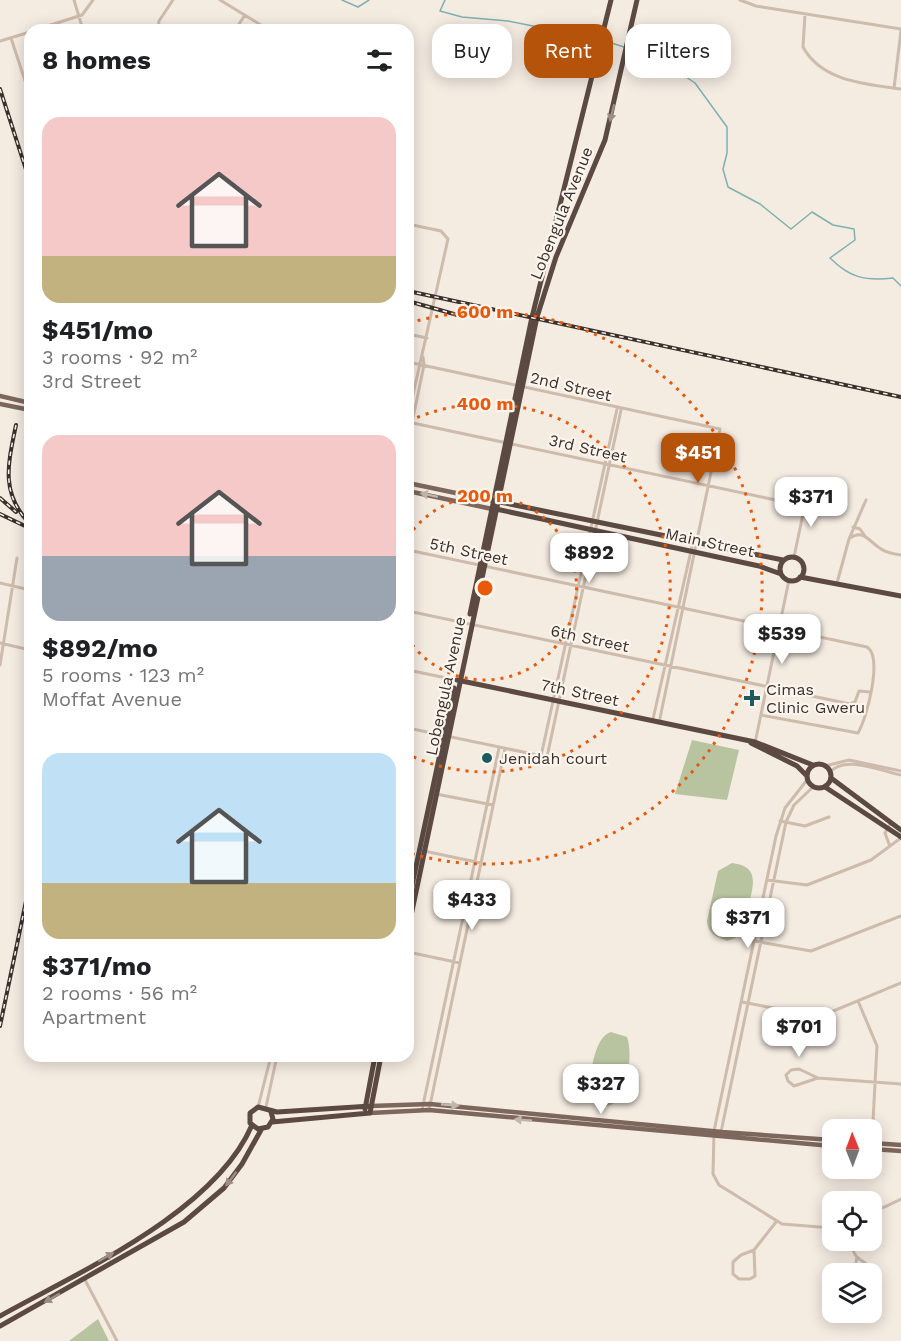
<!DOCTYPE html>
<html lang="en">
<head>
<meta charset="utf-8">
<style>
	body { margin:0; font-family:"Work Sans",sans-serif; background:#f2f2f2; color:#202124; height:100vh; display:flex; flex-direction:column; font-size:22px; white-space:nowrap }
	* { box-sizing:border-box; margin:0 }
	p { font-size:20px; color:#757577 }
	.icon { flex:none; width:33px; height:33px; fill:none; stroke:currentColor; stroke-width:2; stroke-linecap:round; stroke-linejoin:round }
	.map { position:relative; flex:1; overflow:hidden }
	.side { position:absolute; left:24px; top:24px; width:390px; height:1038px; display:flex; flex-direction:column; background:#fff; border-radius:18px; box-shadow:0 3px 15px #0003 }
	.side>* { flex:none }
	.hud { position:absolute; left:432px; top:24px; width:378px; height:54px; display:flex; gap:12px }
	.needle { width:39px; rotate:359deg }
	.buttons { position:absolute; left:822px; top:1119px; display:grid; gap:12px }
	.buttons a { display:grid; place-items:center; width:60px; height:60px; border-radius:12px; background:#fff; box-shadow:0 3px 15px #0003; font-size:30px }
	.price { position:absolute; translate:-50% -51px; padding:0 14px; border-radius:12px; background:#fff; color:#222; font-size:20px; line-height:39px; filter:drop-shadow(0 2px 3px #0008) }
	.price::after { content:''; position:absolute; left:50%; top:36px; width:18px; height:14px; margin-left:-9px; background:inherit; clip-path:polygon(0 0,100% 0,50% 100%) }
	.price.current { background:#b45309; color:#fff }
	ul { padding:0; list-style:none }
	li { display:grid; align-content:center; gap:12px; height:318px; padding:0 18px }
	li span { display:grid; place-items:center; height:186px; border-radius:18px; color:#555 }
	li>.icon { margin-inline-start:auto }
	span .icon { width:108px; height:108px; fill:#fffc; stroke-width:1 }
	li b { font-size:26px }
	h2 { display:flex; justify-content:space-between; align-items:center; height:72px; padding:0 18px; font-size:26px }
	.chip { padding:0 21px; border-radius:18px; background:#fff; box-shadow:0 3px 15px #0003; font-size:21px; line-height:54px }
	.chip.current { background:#b45309; color:#fff }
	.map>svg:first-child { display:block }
	.green { fill:#b8c4a0 }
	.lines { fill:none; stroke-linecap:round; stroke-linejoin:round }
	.stream { stroke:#7fb0b2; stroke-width:1.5 }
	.minor { stroke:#cdbbac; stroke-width:3 }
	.major { stroke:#7d675c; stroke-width:4.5 }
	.highway { stroke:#5c4a42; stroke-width:5 }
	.rail-casing { stroke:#3b302b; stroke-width:4 }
	.rail { stroke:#fbf5ee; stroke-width:1.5; stroke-dasharray:4.5; stroke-linecap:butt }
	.oneway { fill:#9c8e87 }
	.oneway2 { fill:#c2b5ac }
	.ring { fill:none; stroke:#e8590c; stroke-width:3; stroke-dasharray:3 6 }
	.poi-dot { fill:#1f5a5e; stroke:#fbf5ee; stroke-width:2 }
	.labels { text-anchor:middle; stroke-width:4.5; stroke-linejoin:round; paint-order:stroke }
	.street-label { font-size:16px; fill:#3b302b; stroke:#fbf5ee }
	.poi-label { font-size:16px; fill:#3b302b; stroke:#fbf5ee; text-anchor:start }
	.centre { fill:#e8590c; stroke:#fbf5ee; stroke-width:3 }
	.ring-label { font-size:18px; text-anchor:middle; font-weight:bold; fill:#e8590c; stroke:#fbf5ee; stroke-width:4.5; stroke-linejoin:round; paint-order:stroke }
</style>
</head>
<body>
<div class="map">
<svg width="901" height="1341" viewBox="0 0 901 1341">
	<rect width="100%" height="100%" fill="#f4ebe1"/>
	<!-- green -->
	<path class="green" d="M692,740L739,750L727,800L675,794Z
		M732,863C761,866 753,887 748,907C747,914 746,924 743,931C739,937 733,939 727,941C716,936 708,934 707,921L718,871Z
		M611,1032L627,1037C635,1057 624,1130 590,1098C588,1081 594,1036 611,1032Z
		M98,1319L109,1341H69Z"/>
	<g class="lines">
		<!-- stream -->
		<path class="stream" d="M342,0L358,7L369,0
			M445,0L440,11L462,17L508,21L598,39
			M602,40L624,47
			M628,48L653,55L695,83L727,127V153L723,169L728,187L760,204L791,229L812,212L833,225L854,229L855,240L830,258C850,278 865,281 893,278L901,286"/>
		<!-- minor -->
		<path class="minor" d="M74,0L83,30
			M220,0L269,30
			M740,0L756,6L901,29
			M805,14L803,47C822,82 867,84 901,89
			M35,30L82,15L93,0
			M158,30L159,21L173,0
			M235,30L245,15
			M11,38L30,96
			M0,41L30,32
			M894,88L901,31
			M408,224L441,231L448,239L408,417
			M408,334L427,338
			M408,362L720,429L659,723
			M408,422L799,505L803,514L794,557
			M408,442L424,365L423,357
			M853,527L860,529L865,536
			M850,538C864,528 870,543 881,549C887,553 894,554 901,555
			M408,550L867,647C883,657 867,718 858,733L761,715
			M0,583L30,590
			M837,583L849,539L866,500
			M408,611L850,704L855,702L859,691L870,692
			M0,643L30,650
			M0,665L17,558
			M408,670L456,680
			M653,719L693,542
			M408,728L547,757L621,410
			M755,743L789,580
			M541,756L617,409
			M825,766L849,760L901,771
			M830,772C846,755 881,771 901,775
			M807,780L785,808L776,836L714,1131L713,1174L719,1185L782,1224L832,1228
			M436,794L493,805
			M780,821L805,826L829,817
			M889,844L885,833L891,823
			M424,851L481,863
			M767,880L807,885L871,860L901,838
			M754,941L811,951L901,916
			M408,952L460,963
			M858,1001L877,1046L872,1140
			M742,1002L819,1017L901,983
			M818,1078L794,1086L788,1081L786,1075L791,1070L799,1069L818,1078L901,1084
			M258,1107L271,1056
			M266,1107L277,1056
			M422,1110L499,748
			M429,1110L505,749
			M721,1132L786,822L794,805L813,787
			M872,1213L901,1199
			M848,1240C851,1246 854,1255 858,1258C867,1265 875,1267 878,1280L872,1287
			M754,1250L741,1255L733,1262V1274L739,1279H750L755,1276L754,1250L776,1222
			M854,1274L857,1257
			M84,1278L117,1341"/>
		<!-- major -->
		<path class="major" d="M0,396L30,403
			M0,404L30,410
			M408,483L494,501
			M408,491L492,509
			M371,1106L430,1104L722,1132L832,1140
			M370,1113L429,1110L832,1146
			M872,1143L901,1145
			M872,1149L901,1151"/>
		<!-- highway -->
		<path class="highway" d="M495,501L783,560
			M496,509L759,566L781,574
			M780 569a12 12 0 1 1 24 0a12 12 0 1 1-24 0Z
			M800,577L901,596
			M470,614L532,317L611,0
			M457,680L755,742L813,765
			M751,743L797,766L806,775
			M807 776a12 12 0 1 1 24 0a12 12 0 1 1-24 0Z
			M831,778L901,830
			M825,787L901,837
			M408,904L454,688
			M408,930L537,317L556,257L605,140L637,0
			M365,1109L375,1056
			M271,1112L273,1119L268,1127L258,1129L250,1123V1113L258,1107L277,1112L371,1106
			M272,1122L370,1113L381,1056
			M0,1316C79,1272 215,1212 252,1125
			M0,1326L184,1222L224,1188L242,1164L261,1130"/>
		<defs>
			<path id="rail" d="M0,89L30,182
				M408,291L901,397
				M408,301L461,316
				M16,425C8,464 0,493 30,524
				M0,498L16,512
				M0,514L25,526
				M0,1026L30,882"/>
		</defs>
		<!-- rail casing -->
		<use href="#rail" class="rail-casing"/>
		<!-- rail -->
		<use href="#rail" class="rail"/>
	</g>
	<!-- one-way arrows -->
	<defs><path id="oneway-solid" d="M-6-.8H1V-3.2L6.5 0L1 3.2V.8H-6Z" transform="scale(1.5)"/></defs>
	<g class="oneway">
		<use href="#oneway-solid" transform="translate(612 113) rotate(104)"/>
		<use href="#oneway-solid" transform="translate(231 1179) rotate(127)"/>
		<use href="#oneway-solid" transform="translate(106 1257) rotate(-29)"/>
		<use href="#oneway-solid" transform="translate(52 1298) rotate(151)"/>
	</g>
	<g class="oneway2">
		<use href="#oneway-solid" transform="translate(429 495) rotate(-168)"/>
		<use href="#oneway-solid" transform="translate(450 1105) rotate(5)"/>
		<use href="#oneway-solid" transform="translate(523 1120) rotate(-175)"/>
	</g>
	<!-- distance rings -->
	<g class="ring">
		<path d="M408 537A92 92 0 1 1 408 639"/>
		<path d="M409 421A184 184 0 1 1 409 755"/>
		<path d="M409 323A276 276 0 1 1 409 853"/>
	</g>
	<!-- markers -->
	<g class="poi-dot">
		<path d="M749 689h6v6h6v6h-6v6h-6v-6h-6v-6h6z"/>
		<circle cx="487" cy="758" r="6"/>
	</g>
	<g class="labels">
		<!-- street labels -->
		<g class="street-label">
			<text transform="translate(561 213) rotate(-68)" y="6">Lobengula Avenue</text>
			<text transform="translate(571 386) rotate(13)" y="6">2nd Street</text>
			<text transform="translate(588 448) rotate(13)" y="6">3rd Street</text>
			<text transform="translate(710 542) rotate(12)" y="6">Main Street</text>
			<text transform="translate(469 551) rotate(12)" y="6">5th Street</text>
			<text transform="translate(590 638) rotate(12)" y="6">6th Street</text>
			<text transform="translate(445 686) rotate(-78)" y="6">Lobengula Avenue</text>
			<text transform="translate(580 692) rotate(12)" y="6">7th Street</text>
		</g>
		<!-- poi labels -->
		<g class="poi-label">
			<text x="766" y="695">Cimas<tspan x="766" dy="18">Clinic Gweru</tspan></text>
			<text x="499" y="764">Jenidah court</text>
		</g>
	</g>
	<circle cx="485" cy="588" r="9" class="centre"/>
	<g class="ring-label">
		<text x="485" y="318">600 m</text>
		<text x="485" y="410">400 m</text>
		<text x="485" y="502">200 m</text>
	</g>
</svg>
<div class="buttons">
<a><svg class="needle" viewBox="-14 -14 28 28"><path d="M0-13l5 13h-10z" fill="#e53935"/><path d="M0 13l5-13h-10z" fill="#757577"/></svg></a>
<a><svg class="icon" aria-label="locate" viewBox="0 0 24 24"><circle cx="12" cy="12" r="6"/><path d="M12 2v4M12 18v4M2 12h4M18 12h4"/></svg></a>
<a><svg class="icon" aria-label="layers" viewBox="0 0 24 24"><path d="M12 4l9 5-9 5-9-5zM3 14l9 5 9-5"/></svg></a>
</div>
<b class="price current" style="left:698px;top:484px">$451</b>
<b class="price" style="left:811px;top:528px">$371</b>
<b class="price" style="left:589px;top:584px">$892</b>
<b class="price" style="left:782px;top:665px">$539</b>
<b class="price" style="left:472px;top:931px">$433</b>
<b class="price" style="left:748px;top:949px">$371</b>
<b class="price" style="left:799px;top:1058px">$701</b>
<b class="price" style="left:601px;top:1115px">$327</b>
<div class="hud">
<a class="chip">Buy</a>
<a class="chip current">Rent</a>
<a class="chip">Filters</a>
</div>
<section class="side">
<h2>8 homes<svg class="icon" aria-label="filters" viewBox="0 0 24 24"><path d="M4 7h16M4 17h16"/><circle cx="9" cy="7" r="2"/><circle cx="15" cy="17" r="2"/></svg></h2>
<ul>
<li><span style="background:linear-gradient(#f6c9c9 75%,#c2b280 0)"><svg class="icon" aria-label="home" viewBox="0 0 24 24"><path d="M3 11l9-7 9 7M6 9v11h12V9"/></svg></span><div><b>$451/mo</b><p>3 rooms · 92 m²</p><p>3rd Street</p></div></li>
<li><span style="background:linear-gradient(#f6c9c9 65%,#9aa5b1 0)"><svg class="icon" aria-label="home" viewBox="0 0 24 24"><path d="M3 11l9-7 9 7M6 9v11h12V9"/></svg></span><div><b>$892/mo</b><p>5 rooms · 123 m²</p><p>Moffat Avenue</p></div></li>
<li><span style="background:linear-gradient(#bfe0f5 70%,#c2b280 0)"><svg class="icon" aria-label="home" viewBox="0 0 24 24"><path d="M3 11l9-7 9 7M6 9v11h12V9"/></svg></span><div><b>$371/mo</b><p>2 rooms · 56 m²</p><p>Apartment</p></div></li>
</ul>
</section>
</div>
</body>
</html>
